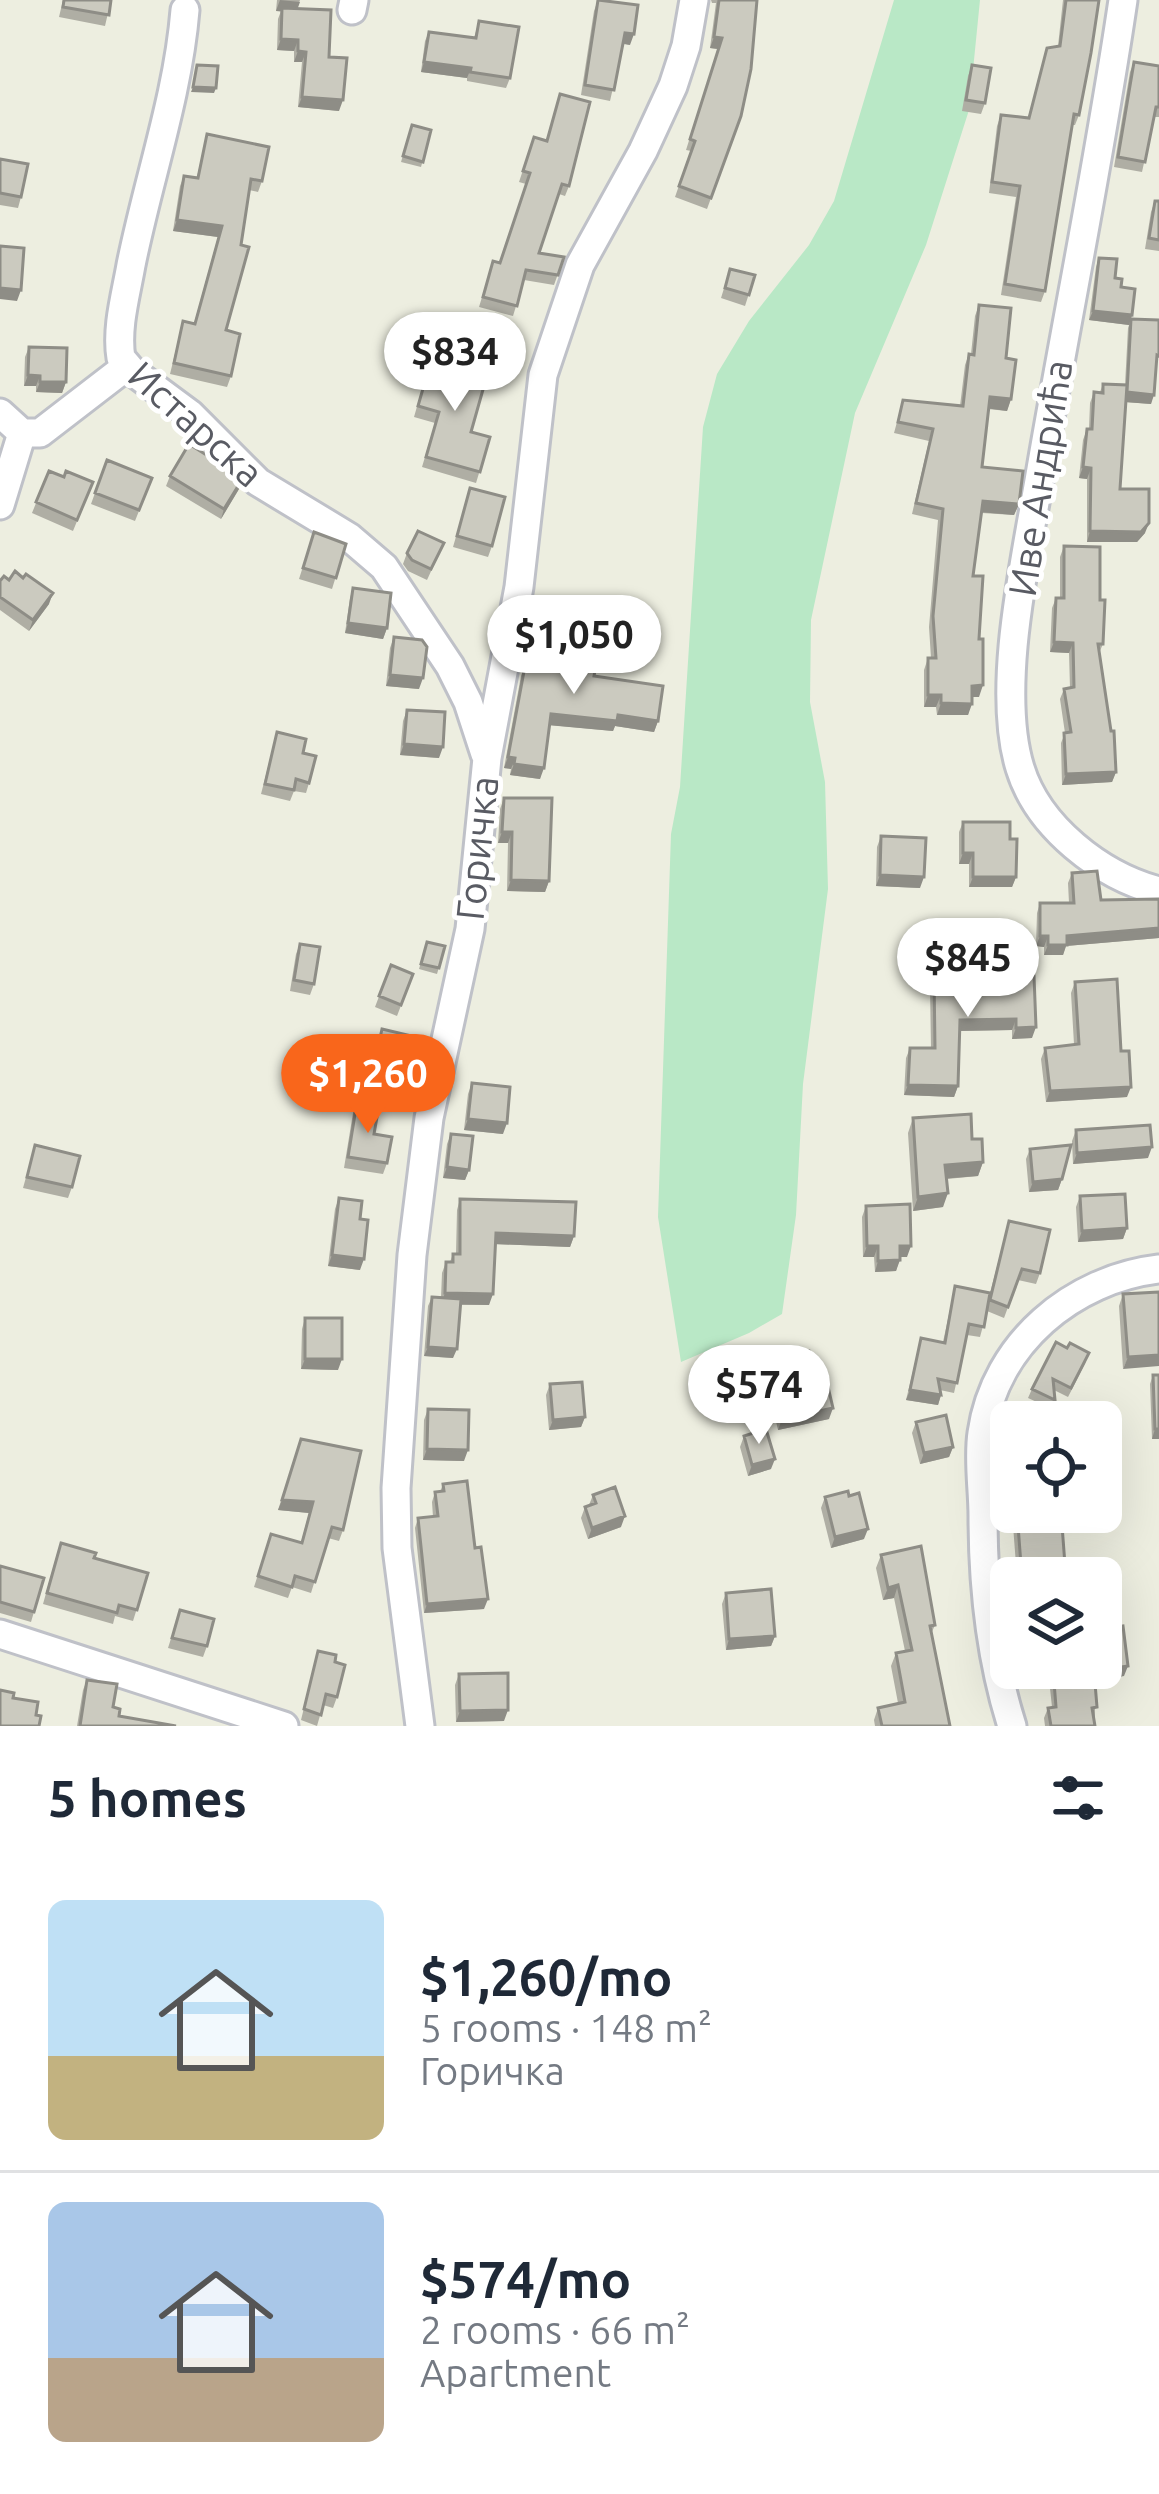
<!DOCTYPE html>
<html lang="en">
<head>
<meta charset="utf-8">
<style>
	body { margin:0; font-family:Ubuntu,sans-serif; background:#f6f6f7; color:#1f2937; height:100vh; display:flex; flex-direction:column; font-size:45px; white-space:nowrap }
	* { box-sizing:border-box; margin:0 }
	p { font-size:39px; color:#747a83 }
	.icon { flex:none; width:66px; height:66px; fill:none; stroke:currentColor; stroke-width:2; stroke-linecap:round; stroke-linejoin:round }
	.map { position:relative; height:1726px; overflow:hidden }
	.sheet { display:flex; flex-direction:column; background:#fff; flex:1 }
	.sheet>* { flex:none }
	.tools { position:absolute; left:990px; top:1401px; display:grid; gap:24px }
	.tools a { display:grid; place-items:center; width:132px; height:132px; border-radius:18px; background:#fff; box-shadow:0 12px 48px #0002; font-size:60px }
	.price { position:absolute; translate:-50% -102px; padding:0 27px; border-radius:42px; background:#fff; color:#222; font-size:39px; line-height:78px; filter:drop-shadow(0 3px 6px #0008) }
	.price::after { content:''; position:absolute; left:50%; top:72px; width:36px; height:27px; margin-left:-18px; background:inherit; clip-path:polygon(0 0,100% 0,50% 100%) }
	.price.selected { background:#f9661b; color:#fff }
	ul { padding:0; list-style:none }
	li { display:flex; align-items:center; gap:36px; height:300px; padding:0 48px }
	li+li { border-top:3px solid #e0e1e3 }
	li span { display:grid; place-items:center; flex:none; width:336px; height:240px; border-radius:18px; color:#555 }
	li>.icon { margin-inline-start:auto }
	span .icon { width:144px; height:144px; fill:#fffc; stroke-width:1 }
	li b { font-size:51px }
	h2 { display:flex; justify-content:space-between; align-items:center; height:144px; padding:0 48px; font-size:51px }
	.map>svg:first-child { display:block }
	.green { fill:#b9e8c6 }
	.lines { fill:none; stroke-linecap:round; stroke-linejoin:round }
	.minor-casing { stroke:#bfc1c8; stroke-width:33 }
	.minor { stroke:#fff; stroke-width:27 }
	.wall { fill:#afaea4 }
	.shaded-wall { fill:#8e8d86 }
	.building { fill:#cbcabf; stroke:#8e8d86; stroke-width:3 }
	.labels { text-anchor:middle; stroke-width:10; stroke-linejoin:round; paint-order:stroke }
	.street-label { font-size:39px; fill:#595b63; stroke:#fff }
</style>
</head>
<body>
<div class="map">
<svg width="1159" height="1726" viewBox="0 0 1159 1726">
	<rect width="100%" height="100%" fill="#edeee0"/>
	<!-- green -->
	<path class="green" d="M894,0H980L969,110L926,245L855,413L811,620L810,702L825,782L828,889L803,1084L796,1215L782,1314L749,1333L681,1362L658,1217L671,834L680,787L703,427L717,374L749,321L809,245L834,201Z"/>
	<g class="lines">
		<defs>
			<path id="minor" d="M1123,0C1100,157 1068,312 1041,469C1027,553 995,687 1020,768C1038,827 1101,876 1159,891
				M185,10C178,96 148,180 131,265C126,294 116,328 121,358L132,371L190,414L258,482L349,537L384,567L450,666L468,702L485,754
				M352,10L354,0
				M0,413L22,433H40L127,366
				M0,505L22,433
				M0,1634L284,1726
				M420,1726L397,1548L396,1488L412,1255L429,1118L470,929L487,758L519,587L543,375L580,265L643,151L673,86L686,46L694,0
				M1012,1726C990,1657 983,1588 983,1516C983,1489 978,1459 982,1433C995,1343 1073,1279 1159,1269"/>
		</defs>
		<!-- minor casing -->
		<use href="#minor" class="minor-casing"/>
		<!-- minor -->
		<use href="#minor" class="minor"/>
	</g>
	<!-- wall -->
	<path class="wall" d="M63,0H111L105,26L59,17Z
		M277,0H300L297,9L329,57L339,111L298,107L302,62H294V51L277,50L278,19L281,11H276Z
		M598,0L630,45L623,44L610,101L581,95L594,11Z
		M711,0H757L741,116L707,209L675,197L691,151L686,150L718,49L710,48L716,3H712Z
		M1063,0H1099L1079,115L1075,125H1072L1045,291L1041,302L1001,295L1016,197L989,193L997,126L1001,115L1028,118L1047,48L1058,46Z
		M479,21L510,78L506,88L467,81V78L421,72L425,41L429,32L474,38Z
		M1134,62L1159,66V117H1154L1142,172L1114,167L1130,72Z
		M972,65L985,103L981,114L962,111L968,76Z
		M560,94L569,186L565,196L559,194L539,253L564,257L554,285L524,280L513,316L479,307L493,261L499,263L526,184L519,182L534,137L546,141Z
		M412,125L431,130L421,167L401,162Z
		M207,134L262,181L258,192L249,190L226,330L231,376L227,387L170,374L183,321L194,324L218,237L173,231L180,186L184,176L197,177Z
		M0,159L21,197L18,208L0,205Z
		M1155,201H1159V251L1145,249L1151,212Z
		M1099,258L1121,287L1132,315L1129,325L1089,320L1096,267Z
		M730,269L755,275L745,306L721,298Z
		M979,305L1006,358L1011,399L1007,411L988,409L982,467L1019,504L1014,515L982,513L973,576L979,639V697H972L968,715H937L936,707H924V670L928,658H931L929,627L938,520L912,514L929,441L894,433L903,400L960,406L965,365L969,354H971L975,316Z
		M1131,319L1156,365L1151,404L1126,402L1120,489L1145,533L1137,542H1087V479L1079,478L1083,440L1087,429H1089L1090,403L1094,392H1100L1103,384L1125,385L1128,328Z
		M29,347L66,382L62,393L36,392V386H24L25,357Z
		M428,368L478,384L471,432L490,437L476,483L422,467L435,423L414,417Z
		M107,460L152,478L135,521L91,504Z
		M49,471L64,477L93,482L73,531L32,513Z
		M170,476L239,489L221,519L166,486Z
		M470,488L492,546L488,557L453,547Z
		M314,532L346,544L332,589L299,579Z
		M444,543L427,580L408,571L403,564L407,553Z
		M1064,546L1100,600L1103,644L1099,653L1116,772L1112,782L1062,785L1061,743L1065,733L1060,699L1064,689L1070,688L1069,653L1050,652L1052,608L1056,598H1060V557Z
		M0,581L49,604L29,631L0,610Z
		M353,588L387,628L383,639L345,633L350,598Z
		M565,626L594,676L658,721L654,732L615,726L613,731L550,725L540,779L510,775L511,769L504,768L521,676L525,666L555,671Z
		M394,637L419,689L386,686L390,648Z
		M407,710L439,758L400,755L403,721Z
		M277,732L303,753L309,783L306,793L294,791L290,801L261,794Z
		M504,798L549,881L545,892L507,891L508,843H498L500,809Z
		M963,822L1010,839L1016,877L1012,887H969V864H959V832Z
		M881,836L920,888L876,886L877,847Z
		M1072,873L1101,900L1159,938L1066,946L1063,955H1044V947L1036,946L1037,913L1040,903H1069L1068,883Z
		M427,942L445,946L437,974L419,969Z
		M300,944L314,984L310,995L290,991L296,954Z
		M391,965L413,974L397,1016L375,1007Z
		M1034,976L1032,1038L1012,1039V1030L960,1031L958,1086L954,1097L904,1095L906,1058L910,1048H931L930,987L934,977Z
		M1075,982L1121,1051L1127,1097L1046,1102L1041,1059L1045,1048L1074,1044L1071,993Z
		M382,1029L402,1080L399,1091L368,1085Z
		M472,1083L503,1134L464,1130L468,1094Z
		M357,1102L387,1163L383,1174L344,1168L353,1113Z
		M913,1118L972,1139L983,1162L978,1176L947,1179L943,1207L913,1211L908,1133Z
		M1076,1130L1148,1158L1073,1164L1072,1141Z
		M451,1134L469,1170L465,1180L443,1178L447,1144Z
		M35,1145L72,1187L68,1198L23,1188Z
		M1030,1149L1062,1179L1058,1190L1029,1192L1026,1159Z
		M1080,1196L1127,1228L1123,1239L1078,1242L1076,1207Z
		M339,1198L360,1219V1270L328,1266L335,1209Z
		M460,1199L574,1236L570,1247L496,1244L489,1305H460L453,1358L424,1356L428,1306L432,1297L441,1298L442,1273L446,1262H450L453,1254H456L457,1210Z
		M866,1206L907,1257H900L896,1271L875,1272L874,1257H863L862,1217Z
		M1009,1221L1040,1273L1036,1284L1018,1280L1004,1318L987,1311L980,1337L967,1335L954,1393L940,1390L941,1395L938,1405L906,1400L921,1338L943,1342L955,1286L990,1293Z
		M1159,1292L1123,1369L1119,1306L1123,1294Z
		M305,1318L338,1370L301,1369L302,1329Z
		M768,1360L814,1373L829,1419L778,1430L764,1371Z
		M1086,1362L1068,1397L1054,1390L1055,1400L1052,1409L1028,1398L1032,1389Z
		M1153,1375H1159V1439H1152L1150,1384Z
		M550,1384L585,1417L581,1427L549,1430L546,1395Z
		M428,1409L464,1461L423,1460L424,1420Z
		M916,1422L953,1447L949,1457L920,1464L912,1433Z
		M744,1436L771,1469L748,1476L740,1447Z
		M301,1439L343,1530L339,1541L328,1538L311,1593L292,1587L288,1598L254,1587L271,1534L301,1543L309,1513L278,1510Z
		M443,1484L475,1548L484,1609L424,1613L415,1528L418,1518L433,1517L432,1502L435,1492H440Z
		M593,1495L621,1527L588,1539L581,1518L585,1507L589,1505Z
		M849,1496L864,1539L831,1548L821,1508L825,1497Z
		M1012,1512H1061L1066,1578H1017Z
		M57,1554L148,1573L133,1621L115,1616L113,1624L43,1604Z
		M881,1555L935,1625L931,1634L950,1726H875L874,1720L878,1708L898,1703L891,1666L896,1653L905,1651L894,1598L883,1600L876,1568Z
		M0,1566L44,1578L31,1622L0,1613Z
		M726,1593L775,1636L771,1646L726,1650L722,1604Z
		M180,1610L207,1646L203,1657L168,1648Z
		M318,1651L335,1662L337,1697L333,1708L323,1705L317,1726L301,1720Z
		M1024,1668H1101L1124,1676L1095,1680V1726H1045L1044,1718L1048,1708L1052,1707L1049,1679L1025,1682Z
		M459,1674L504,1721L456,1722L455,1685Z
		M87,1680L119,1716L176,1726H77L83,1690Z"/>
	<!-- shaded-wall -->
	<path class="shaded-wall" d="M280,0L300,2L296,13L276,11Z
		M625,33L634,34L630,45L621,43Z
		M714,37L722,38L718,49L710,48Z
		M281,39L298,40L294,51L277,50Z
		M298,51L306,52L302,62H294Z
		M424,62L471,68L467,78L421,72Z
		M193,87L216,88L214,93L191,92Z
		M302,97L343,100L339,111L298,107Z
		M177,220L222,226L218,237L173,231Z
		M0,288L21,290L17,301L0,299Z
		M1093,311L1132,315L1129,325L1089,320Z
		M28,375L40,376L36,386H24Z
		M40,382H66L62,393L36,392Z
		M1127,392L1154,395L1151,404L1124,402Z
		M990,397L1011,399L1007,411L985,408Z
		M1083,467L1091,468L1087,479L1079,478Z
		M243,478L239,489L221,519L224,509Z
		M983,501L1019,504L1014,515L979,512Z
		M1149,523L1145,533L1137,542H1087L1090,531Z
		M53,593L49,604L29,631L33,620Z
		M348,623L387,628L383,639L345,633Z
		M1054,642L1073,643L1069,653L1050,652Z
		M390,675L423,678L419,689L386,686Z
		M983,685L979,697H967L972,686Z
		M928,695H941L936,707H924Z
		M941,703L972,704L968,715H937Z
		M551,714L618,715L658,721L654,732L615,726L613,731L547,725Z
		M404,744L443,747L439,758L400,755Z
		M508,757L515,758L511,769L504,768Z
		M514,764L544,768L540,779L510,775Z
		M1116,772L1112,782L1062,785L1066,774Z
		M502,832H512L508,843H498Z
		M963,853H973L969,864H959Z
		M880,875L924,877L920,888L876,886Z
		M973,877H1016L1012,887H969Z
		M511,880L549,881L545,892L507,891Z
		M1159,928V938L1066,946L1063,955H1044L1048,945L1067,936Z
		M1040,936H1048L1044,947L1036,946Z
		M1016,1019L1012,1030L956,1031L960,1020Z
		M1036,1027L1032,1038L1012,1039L1016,1028Z
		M908,1085L958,1086L954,1097L904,1095Z
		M1131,1087L1127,1097L1046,1102L1050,1091Z
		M468,1119L507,1123L503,1134L464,1130Z
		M1152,1147L1148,1158L1073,1164L1077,1153Z
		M983,1162L978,1176L940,1179L945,1165Z
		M447,1167L469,1170L465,1180L443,1178Z
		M1062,1179L1058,1190L1029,1192L1033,1182Z
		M948,1193L943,1207L913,1211L918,1197Z
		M1127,1228L1123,1239L1078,1242L1082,1231Z
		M496,1233L574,1236L570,1247L492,1244Z
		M867,1246H878L874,1257H863Z
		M900,1246H911L907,1257H896Z
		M332,1255L364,1259L360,1270L328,1266Z
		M900,1260L896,1271L875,1272L878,1261Z
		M445,1293L493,1294L489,1305L441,1304Z
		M428,1347L457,1349L453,1358L424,1356Z
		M1159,1355V1366L1123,1369L1128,1357Z
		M305,1359H342L338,1370L301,1369Z
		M910,1390L941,1395L938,1405L906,1400Z
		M833,1408L829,1419L778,1430L782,1419Z
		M585,1417L581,1427L549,1430L553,1420Z
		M1155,1429H1159V1439H1152Z
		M953,1447L949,1457L920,1464L924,1453Z
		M427,1449L468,1450L464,1461L423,1460Z
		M775,1459L771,1469L748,1476L752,1465Z
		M1002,1477H1011V1482L1000,1483Z
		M282,1500L313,1502L309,1513L278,1510Z
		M625,1516L621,1527L588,1539L592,1528Z
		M868,1529L864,1539L831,1548L835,1537Z
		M898,1585L894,1598L883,1600L888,1588Z
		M488,1599L484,1609L424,1613L427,1604Z
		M775,1636L771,1646L726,1650L729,1639Z
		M1128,1666L1124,1676L1090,1681L1094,1671Z
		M1053,1669L1049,1679L1025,1682L1029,1671Z
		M508,1710L504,1721L456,1722L460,1711Z"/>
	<!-- building -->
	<path class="building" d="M64,0H111L109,15L63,7Z
		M598,0L638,5L634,34L625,33L614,90L585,85Z
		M719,0H757L751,69L741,116L711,198L679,186L695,141L690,139L722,38L714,37Z
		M1066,0H1099L1091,53L1079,115L1074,114L1045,291L1005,284L1020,186L992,182L1001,115L1029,118L1047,48L1060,46Z
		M282,8L331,10L329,57L347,58L343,100L302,97L306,52L298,51V40L281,39Z
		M479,21L519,27L510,78L470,72L471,68L424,62L429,32L476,38Z
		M1134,62L1159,66V107H1156L1145,162L1118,157Z
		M197,65L218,66L216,88L193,87Z
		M972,65L991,68L985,103L966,100Z
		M560,94L590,102L569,186L562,184L539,253L564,257L558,275L526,270L517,306L483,297L493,261L500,263L530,173L523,171L534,137L547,141Z
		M412,125L431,130L423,162L403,156Z
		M207,134L269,147L262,181L251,179L241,245L249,247L226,330L240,334L231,376L174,363L183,321L195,324L222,226L177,220L184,176L198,178Z
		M0,159L28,164L21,197L0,193Z
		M1155,201H1159V240L1149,238Z
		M0,246L24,248L21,290L0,288Z
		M1099,258L1117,259L1115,278L1122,279L1121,287L1135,289L1132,315L1093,311Z
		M730,269L755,275L749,295L725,288Z
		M979,305L1011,308L1006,358L1016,360L1011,399L990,397L982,467L1023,471L1019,504L983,501L973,576H983L979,639H983V685L972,686V704L941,703V695H928V658H936L933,616L943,509L916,503L933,429L898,422L903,400L963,406L969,354L974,355Z
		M1131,319L1159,320V356L1157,355L1154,395L1127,392Z
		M29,347L67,348L66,382H40V376L28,375Z
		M432,357L482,371L478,384L484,386L471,432L490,437L480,472L426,457L439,412L418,406Z
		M1103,384L1127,385L1120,489H1149V523L1141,532L1090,531L1091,468L1083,467L1087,429H1092L1094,392L1103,393Z
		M189,444L243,478L224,509L170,476Z
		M107,460L152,478L139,510L95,493Z
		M49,471L64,477L66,471L93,482L77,520L36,502Z
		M470,488L505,497L492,546L457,536Z
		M418,531L444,543L431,569L412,560L407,553Z
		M314,532L346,544L336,578L303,568Z
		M1064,546L1100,547V600H1105L1103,644H1098L1111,731H1114L1116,772L1066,774L1064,733L1071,732L1064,689L1074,687L1073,643L1054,642L1056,598H1064Z
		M15,571L23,578L26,574L53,593L33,620L0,597V581L4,576L9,580Z
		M353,588L391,593L387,628L348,623Z
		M565,626L602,632L594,676L663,686L658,721L618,715L617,721L551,714L544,768L514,764L515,758L508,757L525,666L557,671Z
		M394,637L422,640L427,647L423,678L390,675Z
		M407,710L445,712L443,747L404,744Z
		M277,732L306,739L303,753L316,756L309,783L296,779L294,790L265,784Z
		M504,798H552L549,881L511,880L512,832H502Z
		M963,822H1010V839H1017L1016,877H973V853H963Z
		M881,836L926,838L924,877L880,875Z
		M1097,871L1101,900L1159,899V928L1067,936V945H1048V936H1040V903H1074L1072,873Z
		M427,942L445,946L439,968L421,964Z
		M300,944L320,947L314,984L294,980Z
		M391,965L413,974L401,1005L379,996Z
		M1034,976L1036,1027L1016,1028V1019L960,1020L958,1086L908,1085L910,1048H935L934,977Z
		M1117,979L1121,1051H1129L1131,1087L1050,1091L1045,1048L1079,1044L1075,982Z
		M382,1029L412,1036L402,1080L372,1074Z
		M472,1083L510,1087L507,1123L468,1119Z
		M357,1102L379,1106L374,1134L392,1137L387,1163L348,1157Z
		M971,1114L972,1139H982L983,1162L945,1165L948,1193L918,1197L913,1118Z
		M1150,1125L1152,1147L1077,1153L1076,1130Z
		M451,1134L473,1136L469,1170L447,1167Z
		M35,1145L80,1156L72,1187L27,1177Z
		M1071,1145L1062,1179L1033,1182L1030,1149Z
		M1125,1194L1127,1228L1082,1231L1080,1196Z
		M339,1198L362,1201L360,1219L368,1220L364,1259L332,1255Z
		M460,1199L576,1202L574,1236L496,1233L493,1294L445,1293L446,1262H453V1254H460Z
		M910,1204L911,1246H900V1260L878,1261V1246H867L866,1206Z
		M1009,1221L1050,1230L1040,1273L1022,1269L1008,1307L990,1300Z
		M955,1286L990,1293L984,1327L969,1324L957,1383L938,1379L941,1395L910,1390L921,1338L945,1343Z
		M1159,1292V1355L1128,1357L1123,1294Z
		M432,1297L461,1299L457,1349L428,1347Z
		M305,1318H342V1359H305Z
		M1056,1342L1067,1348L1070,1343L1089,1353L1071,1388L1053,1379L1055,1400L1032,1389Z
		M809,1351L814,1373L824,1370L833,1408L782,1419L768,1360Z
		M1153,1375H1159V1429H1155Z
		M582,1382L585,1417L553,1420L550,1384Z
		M428,1409L469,1410L468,1450L427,1449Z
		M1057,1410L1058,1422H1019V1413Z
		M946,1415L953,1447L924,1453L916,1422Z
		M766,1429L775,1459L752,1465L744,1436Z
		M301,1439L361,1451L343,1530L332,1527L315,1582L295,1576L292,1587L258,1576L271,1534L302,1543L313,1502L282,1500Z
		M1011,1443V1477H1002L1001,1444Z
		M467,1481L475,1548L481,1547L488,1599L427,1604L418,1518L438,1516L435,1492L444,1491L443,1484Z
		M615,1487L625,1516L592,1528L585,1507L596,1503L593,1495Z
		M848,1491L849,1496L859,1493L868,1529L835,1537L825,1497Z
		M1017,1512H1061L1066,1578H1022Z
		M61,1543L96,1553L94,1558L148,1573L137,1610L119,1605L117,1613L47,1593Z
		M921,1546L935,1625L930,1626L950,1726H882L878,1708L905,1702L896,1653L912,1650L898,1585L888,1588L881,1555Z
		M0,1566L44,1578L34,1612L0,1602Z
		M771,1589L775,1636L729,1639L726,1593Z
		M180,1610L214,1619L207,1646L172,1638Z
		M1123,1626L1128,1666L1094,1671L1097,1707L1092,1708L1095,1726H1051L1048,1708L1056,1707L1053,1669L1029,1671V1668H1101V1629Z
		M318,1651L336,1655L335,1662L345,1665L337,1697L326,1694L321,1715L304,1709Z
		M508,1673V1710L460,1711L459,1674Z
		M87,1680L117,1684L113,1707L120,1709L119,1716L176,1726H80Z
		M0,1690L14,1693L13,1698L38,1702L36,1715L41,1716L39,1726H0Z"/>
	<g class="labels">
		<!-- street labels -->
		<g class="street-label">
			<text transform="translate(196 424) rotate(42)" y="14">Истарска</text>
			<text transform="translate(1040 478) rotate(-81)" y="14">Иве Андрића</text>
			<text transform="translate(477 848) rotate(-84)" y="14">Горичка</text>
		</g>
	</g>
</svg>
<div class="tools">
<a><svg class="icon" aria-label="locate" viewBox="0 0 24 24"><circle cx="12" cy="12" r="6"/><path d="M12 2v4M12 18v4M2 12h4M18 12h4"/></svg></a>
<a><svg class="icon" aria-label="layers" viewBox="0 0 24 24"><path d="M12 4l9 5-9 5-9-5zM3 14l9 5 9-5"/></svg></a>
</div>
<b class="price" style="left:455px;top:414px">$834</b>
<b class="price" style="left:574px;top:697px">$1,050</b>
<b class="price" style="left:968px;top:1020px">$845</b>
<b class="price selected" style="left:368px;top:1136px">$1,260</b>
<b class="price" style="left:759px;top:1447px">$574</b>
</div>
<section class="sheet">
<h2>5 homes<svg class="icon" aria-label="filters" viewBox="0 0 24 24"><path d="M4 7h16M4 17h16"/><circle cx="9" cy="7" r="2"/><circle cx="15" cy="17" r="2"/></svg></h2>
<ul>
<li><span style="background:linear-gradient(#bfe0f5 65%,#c2b280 0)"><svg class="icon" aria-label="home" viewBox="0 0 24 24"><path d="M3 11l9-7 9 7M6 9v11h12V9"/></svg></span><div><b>$1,260/mo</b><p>5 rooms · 148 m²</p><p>Горичка</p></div></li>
<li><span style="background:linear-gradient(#a9c7e8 65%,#b9a48a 0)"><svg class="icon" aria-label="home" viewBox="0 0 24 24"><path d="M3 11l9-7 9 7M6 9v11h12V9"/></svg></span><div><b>$574/mo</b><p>2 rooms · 66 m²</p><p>Apartment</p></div></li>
</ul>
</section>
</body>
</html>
